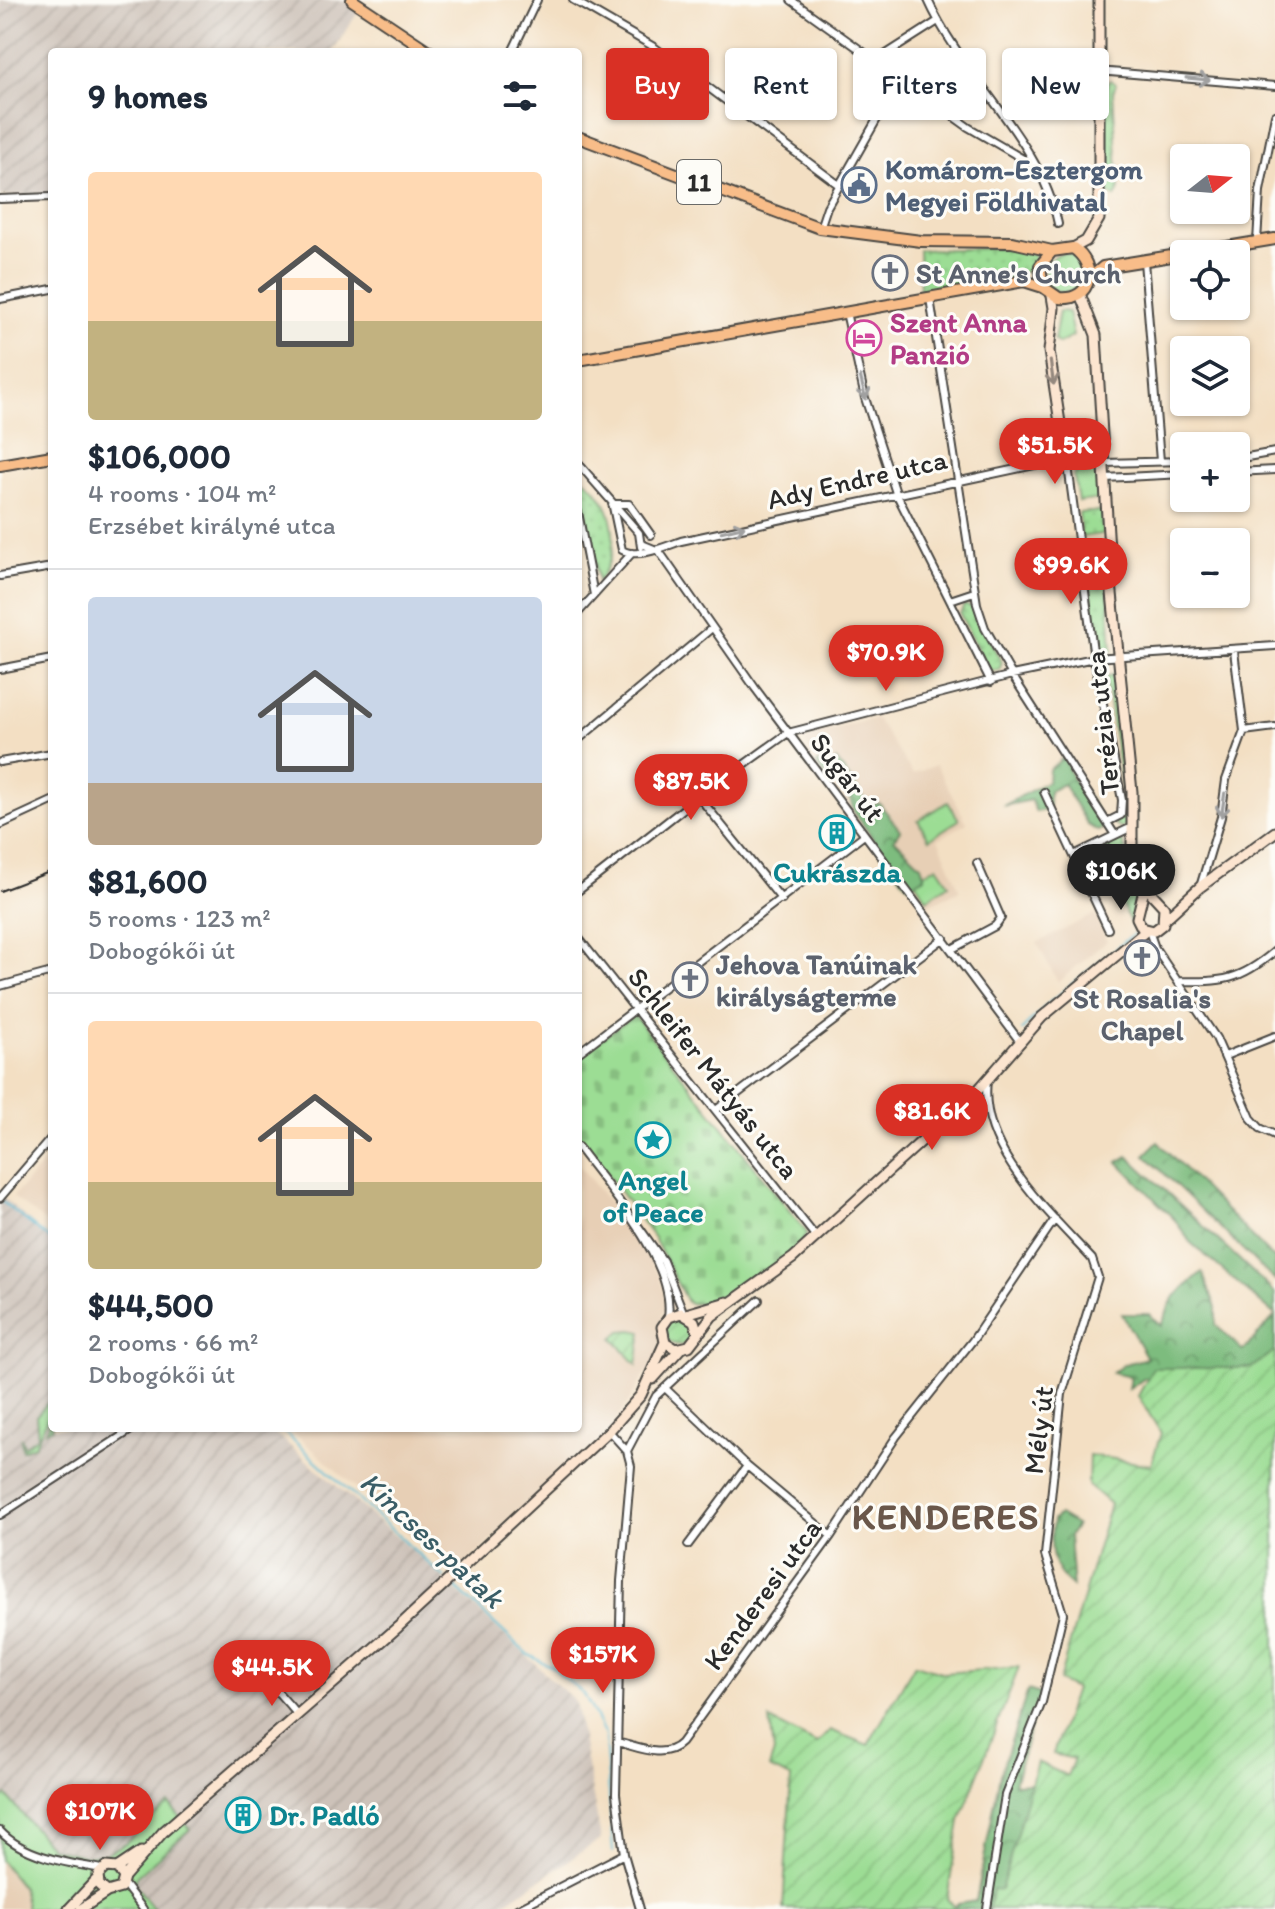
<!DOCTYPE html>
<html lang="en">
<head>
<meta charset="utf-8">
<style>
	body { margin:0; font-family:Itim,sans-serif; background:#f6f6f7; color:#1f2937; height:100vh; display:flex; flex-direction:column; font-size:30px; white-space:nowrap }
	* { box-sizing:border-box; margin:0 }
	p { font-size:26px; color:#747a83 }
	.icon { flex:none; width:44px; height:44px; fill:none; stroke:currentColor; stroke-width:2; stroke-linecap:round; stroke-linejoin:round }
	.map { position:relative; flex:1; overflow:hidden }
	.drawer { position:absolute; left:48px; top:48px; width:534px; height:1384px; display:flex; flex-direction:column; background:#fff; border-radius:8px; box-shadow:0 2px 6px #0004 }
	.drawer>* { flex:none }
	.guide { position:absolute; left:606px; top:48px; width:548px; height:72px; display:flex; gap:16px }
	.needle { width:52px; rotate:73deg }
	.buttons { position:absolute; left:1170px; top:144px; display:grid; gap:16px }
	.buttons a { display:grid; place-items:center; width:80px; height:80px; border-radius:8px; background:#fff; box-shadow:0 2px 6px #0004; font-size:40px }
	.price { position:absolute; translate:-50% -68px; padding:0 18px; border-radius:28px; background:#d93025; color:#fff; font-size:26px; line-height:52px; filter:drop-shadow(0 2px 4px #0008) }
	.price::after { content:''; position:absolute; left:50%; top:48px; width:24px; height:18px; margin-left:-12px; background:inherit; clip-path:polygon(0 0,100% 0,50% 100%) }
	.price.on { background:#222; color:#fff }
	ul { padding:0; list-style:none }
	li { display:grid; align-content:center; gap:16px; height:424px; padding:0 40px }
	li+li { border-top:2px solid #e0e1e3 }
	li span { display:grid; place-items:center; height:248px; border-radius:8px; color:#555 }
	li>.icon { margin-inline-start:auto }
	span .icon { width:144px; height:144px; fill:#fffc; stroke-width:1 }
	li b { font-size:34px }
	h2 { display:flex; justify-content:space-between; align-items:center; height:96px; padding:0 40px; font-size:34px }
	.chip { padding:0 28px; border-radius:8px; background:#fff; box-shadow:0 2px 6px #0004; font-size:28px; line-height:72px }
	.chip.on { background:#d93025; color:#fff }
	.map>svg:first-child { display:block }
	.built { fill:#e7cfb5 }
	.industrial { fill:url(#industrial-furrows) }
	.grass { fill:#9cdd94; stroke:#648460; stroke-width:2 }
	.forest { fill:url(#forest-crowns); stroke:#547454; stroke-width:2 }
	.cemetery { fill:url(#cemetery-stones); stroke:#648460; stroke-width:2 }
	.park { fill:url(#park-dots); stroke:#648460; stroke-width:2 }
	.garden { fill:url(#garden-furrows); stroke:#648460; stroke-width:2 }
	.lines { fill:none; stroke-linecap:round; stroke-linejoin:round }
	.stream { stroke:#56bad4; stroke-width:2 }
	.street-casing { stroke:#494642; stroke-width:10 }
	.secondary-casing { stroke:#494642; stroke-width:13 }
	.primary-casing { stroke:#494642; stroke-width:14 }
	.street { stroke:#fff; stroke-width:6 }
	.secondary { stroke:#fce5d0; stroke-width:9 }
	.primary { stroke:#f8bd89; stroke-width:10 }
	.rail { stroke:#2b2b2b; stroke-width:2 }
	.oneway { stroke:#a0a0a0 }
	.oneway2 { stroke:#94887e }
	.labels { text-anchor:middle; stroke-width:6; stroke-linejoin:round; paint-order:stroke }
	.shield { fill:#fdfcf7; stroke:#6a6a68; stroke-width:2 }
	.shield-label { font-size:26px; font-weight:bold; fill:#2b2b2b }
	.service-label { font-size:28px; font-weight:bold; fill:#4e5e75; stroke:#fdfcf7; text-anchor:start }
	.worship-label { font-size:28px; font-weight:bold; fill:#5b616d; stroke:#fdfcf7; text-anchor:start }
	.hotel-label { font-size:28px; font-weight:bold; fill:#b23c85; stroke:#fdfcf7; text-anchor:start }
	.street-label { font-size:28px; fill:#2b2b2b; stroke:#fdfcf7 }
	.culture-label { font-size:28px; font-weight:bold; fill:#0d838f; stroke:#fdfcf7 }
	.water-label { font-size:30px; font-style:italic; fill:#3a5d66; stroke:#fdfcf7 }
	.district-label { font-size:36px; font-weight:bold; letter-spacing:2px; fill:#6a574a; stroke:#fdfcf7 }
</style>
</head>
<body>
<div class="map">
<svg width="1275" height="1909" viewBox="0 0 1275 1909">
	<defs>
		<pattern id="industrial-furrows" width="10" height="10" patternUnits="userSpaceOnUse" patternTransform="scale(2)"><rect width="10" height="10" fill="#cdc2b9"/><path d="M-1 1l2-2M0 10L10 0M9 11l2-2" fill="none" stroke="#b0a79f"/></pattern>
		<pattern id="forest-crowns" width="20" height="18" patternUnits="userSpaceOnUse" patternTransform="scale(2)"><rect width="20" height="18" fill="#7dbc7e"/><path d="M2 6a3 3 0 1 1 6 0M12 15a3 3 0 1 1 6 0" fill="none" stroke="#679967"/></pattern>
		<pattern id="cemetery-stones" width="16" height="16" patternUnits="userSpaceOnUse" patternTransform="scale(2)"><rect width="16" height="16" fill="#9cdd94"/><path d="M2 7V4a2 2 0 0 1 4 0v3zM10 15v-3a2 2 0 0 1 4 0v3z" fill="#87be80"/></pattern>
		<pattern id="park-dots" width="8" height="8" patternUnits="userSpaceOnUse" patternTransform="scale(2)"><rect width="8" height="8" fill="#9cdd94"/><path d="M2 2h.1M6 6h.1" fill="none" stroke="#87be80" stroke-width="1.8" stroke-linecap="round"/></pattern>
		<pattern id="garden-furrows" width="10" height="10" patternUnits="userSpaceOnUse" patternTransform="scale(2)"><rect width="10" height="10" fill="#9cdd94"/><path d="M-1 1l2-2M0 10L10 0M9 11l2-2" fill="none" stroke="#87be80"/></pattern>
	</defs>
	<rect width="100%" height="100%" fill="#fdfcf7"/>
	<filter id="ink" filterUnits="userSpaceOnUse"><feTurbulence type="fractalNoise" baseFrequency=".0125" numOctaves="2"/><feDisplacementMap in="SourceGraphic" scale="16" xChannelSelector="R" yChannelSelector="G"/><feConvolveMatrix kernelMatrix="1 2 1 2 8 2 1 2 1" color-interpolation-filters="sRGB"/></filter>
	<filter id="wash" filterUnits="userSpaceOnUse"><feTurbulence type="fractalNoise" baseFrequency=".006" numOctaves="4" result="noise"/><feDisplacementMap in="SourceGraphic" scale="32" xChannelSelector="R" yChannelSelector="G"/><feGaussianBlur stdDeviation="1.8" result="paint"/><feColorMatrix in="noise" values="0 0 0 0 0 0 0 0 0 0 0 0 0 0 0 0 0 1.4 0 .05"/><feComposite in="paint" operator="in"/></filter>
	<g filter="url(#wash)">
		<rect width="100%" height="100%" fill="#f3dfc3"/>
		<!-- built -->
		<path class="built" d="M876,718L913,774L936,765L967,823L938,839L960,890L926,906L805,743L807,737Z
			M1095,914L1107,941L1058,982L1037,943Z
			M52,1153V1227L13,1197Z
			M578,1164L628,1226L659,1276L667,1305L662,1314L659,1354L609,1431L455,1574L288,1428H578Z
			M0,1860L22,1887L27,1909H0Z"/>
		<!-- industrial -->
		<path class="industrial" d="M0,0H352L362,6L332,52H52V195L0,196Z
			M0,1195L52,1241V1428H269L421,1558L575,1701L601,1839L495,1909H154L134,1883L136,1877L190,1829L169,1805L124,1844L105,1854L85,1856L51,1848L7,1795L0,1801Z"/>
		<!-- grass -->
		<path class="grass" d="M1110,80L1116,84L1113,92L1119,189L1115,197L1108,193C1107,174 1098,88 1110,80Z
			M1045 273a20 20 0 1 1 40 0a20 20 0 1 1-40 0Z
			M1059,311L1068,312L1073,336L1059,344L1054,340Z
			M1093,428L1097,457L1080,458L1072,454L1070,431Z
			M1099,471L1102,499L1078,502L1074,476L1077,472Z
			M948,802L959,820L929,839L918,820Z
			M1121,838L1141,895L1132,908L1131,924L1096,850Z
			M937,866L949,884L927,899L915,880Z
			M52,1398V1428L46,1431L50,1422L47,1419L35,1445L22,1450L21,1437L24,1446L38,1436L36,1416Z
			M6,1795L51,1848L85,1856L105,1854L124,1844L169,1804L190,1829L136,1877L134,1883L154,1909H27L22,1887L0,1860V1801Z"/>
		<!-- forest -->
		<path class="forest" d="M1064,757L1072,778L1090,800L1105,827L1098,831L1088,825L1063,784L1049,791V809L1036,812L1031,800L1003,806L1048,781L1049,770Z
			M836,760L870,806L879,803L900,830L894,839L921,865L925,877L909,886L905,883L854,812L848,790L836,776L824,774L817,764L822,761L832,767Z
			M1158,1142L1275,1260V1281L1145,1155Z
			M1128,1156L1275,1293V1315L1190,1242L1175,1220L1118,1162Z
			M1202,1272L1216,1307V1325L1243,1351L1275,1316V1541L1159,1378H1145L1129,1389L1131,1377L1112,1373L1125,1364L1147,1358L1122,1314H1149L1161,1326L1173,1298Z
			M1059,1515L1076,1525L1069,1536L1073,1587C1050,1569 1049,1549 1053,1520Z
			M1028,1690L1040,1694L1014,1784L1033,1783L1028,1909H954L958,1904L976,1901L1000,1775Z"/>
		<!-- cemetery -->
		<path class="cemetery" d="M634,1015L807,1233C796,1261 716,1314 687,1302L654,1238L578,1134V1056Z"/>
		<!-- park -->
		<path class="park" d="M1005,248L1034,254L1036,263C1019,284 948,288 920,293L919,250Z
			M578,475C615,496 625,549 598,581Z
			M1102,511L1103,534L1081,537L1079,513Z
			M1106,553L1112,651H1098L1086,557Z
			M964,605L972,607L1002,663L999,670L989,671L960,614Z
			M1116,674L1130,798L1129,824L1120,828L1114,823L1122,816L1125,806L1105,677Z"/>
		<!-- garden -->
		<path class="garden" d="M665 1331a14 14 0 1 1 28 0a14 14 0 1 1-28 0Z
			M632,1330L642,1332L637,1365L613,1338L621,1331Z
			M1275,1351V1909H989L993,1889L1001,1890L1037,1762L1067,1776L1074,1759L1053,1754L1075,1689L1059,1681L1110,1504L1088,1485L1089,1455L1151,1465L1161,1433L1138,1396L1153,1368H1251Z
			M915,1664L944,1673L1019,1667L960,1821L947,1899L957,1909H783L791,1778L769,1768L774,1752L770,1720L817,1744L830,1730L868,1745Z"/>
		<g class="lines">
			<!-- stream -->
			<path class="stream" d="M1022,1030L1050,1002L1134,934
				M0,1200L52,1241
				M280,1428L445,1578
				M450,1582L527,1654L552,1667L584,1694L605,1735L613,1852"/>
		</g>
	</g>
	<g filter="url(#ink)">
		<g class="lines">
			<defs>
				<path id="street" d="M573,0L654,47L839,185
					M791,0L968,127L1037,167
					M928,0C963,78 1041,140 1058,224
					M512,52L537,0
					M877,60L938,21
					M1098,71L1275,86
					M0,199L52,197
					M820,228L827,207L901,77
					M1257,242L1260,191L1275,115
					M1144,261L1160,461
					M930,298L977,604L985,628L1012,675L1115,835
					M0,299L52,289
					M846,312L865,398L896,493L991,682
					M1236,459L1275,452
					M578,463L639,533L641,547
					M1104,463L1184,461
					M1236,472L1275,470
					M1105,478L1184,474
					M612,504H629L651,535
					M613,507L622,550C638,559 664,547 681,541L1067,458L1094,658L1122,800L1121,815L1107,822
					M578,512L594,595
					M642,544L659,551L755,688L1021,1043
					M0,576L52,567
					M950,600L974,592
					M578,613L632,553
					M0,669L52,659
					M1244,731L1275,727
					M578,740L712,628
					M0,762L52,753
					M1044,792L1108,929
					M699,797L782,900
					M0,825L52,801
					M1074,855L1132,827
					M1200,887L1221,817L1226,780L1244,731L1234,651
					M578,891L696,799L788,733L1012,675L1094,658L1275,646
					M1149,931L1155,948L1216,1038L1251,1118L1260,1128L1275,1135
					M578,937L816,1237
					M952,949L995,926L1001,918L977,863
					M1178,981C1223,982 1240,981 1275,951
					M0,986L52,972
					M578,1053L864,835
					M1225,1056L1275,1036
					M987,1081C978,1149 1049,1212 1092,1259L1098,1277L1062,1394L1045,1555L1063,1614L1042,1702L1005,1795L987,1909
					M716,1110L944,938
					M578,1147C608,1188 676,1263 668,1317
					M0,1198L52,1137
					M636,1223L663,1261L684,1314
					M665,1388L747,1466L831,1536
					M609,1431L627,1451L631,1466L621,1581L616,1794L624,1854L640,1909
					M627,1451L656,1396L759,1300
					M0,1515L134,1428
					M688,1545L747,1466
					M268,1681L298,1715
					M617,1742C638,1747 664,1760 681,1743L831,1536L896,1437L973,1340L1055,1219
					M0,1831C24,1857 68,1863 102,1869
					M123,1883L143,1909
					M517,1909L624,1854"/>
				<path id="secondary" d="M1073,248L1086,241L1099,219V0
					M1080,294L1096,335L1111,583L1132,792V847L1143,894L1137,918L1142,928L1154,931L1163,924L1164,907L1140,881
					M1052,296L1054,308L1049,351L1064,449L1072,463H1104
					M1164,920L1200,887L1275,832
					M686,1314L727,1302
					M698,1333L694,1321L681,1313L669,1317L662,1327L665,1342L676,1349L689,1346L712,1316L793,1258L980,1088L1042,1017L1147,930
					M653,1379L680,1349
					M117,1868L141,1852
					M124,1877L163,1832L398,1627L609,1431L641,1395L665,1342
					M107,1892L99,1885L98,1875L106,1867L117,1868
					M69,1909L98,1878
					M81,1909L107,1892L121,1888L124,1877L117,1868"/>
				<path id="primary" d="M352,0L430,52
					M578,137L820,228L921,241L1012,242L1052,251L1073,248C1098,265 1093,301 1059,298L1043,287L1040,266L1052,251
					M1185,254L1275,239
					M1090,278L1103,267L1184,254
					M578,360L1024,281L1043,287
					M0,465L52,456"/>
			</defs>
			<!-- street casing -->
			<use href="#street" class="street-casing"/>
			<!-- secondary casing -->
			<use href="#secondary" class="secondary-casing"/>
			<!-- primary casing -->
			<use href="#primary" class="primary-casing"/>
			<!-- street -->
			<use href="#street" class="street"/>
			<!-- secondary -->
			<use href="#secondary" class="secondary"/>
			<!-- primary -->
			<use href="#primary" class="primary"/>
			<!-- rail -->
			<path class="rail" d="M0,891L52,871"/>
		</g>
		<!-- one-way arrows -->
		<defs><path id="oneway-shaft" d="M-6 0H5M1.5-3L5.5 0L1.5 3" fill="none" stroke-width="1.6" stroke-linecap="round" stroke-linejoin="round" transform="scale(2)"/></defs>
		<g class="oneway">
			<use href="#oneway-shaft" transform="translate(1198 79) rotate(5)"/>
			<use href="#oneway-shaft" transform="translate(863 388) rotate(77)"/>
			<use href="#oneway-shaft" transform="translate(733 529) rotate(-13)"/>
			<use href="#oneway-shaft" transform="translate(1223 805) rotate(98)"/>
		</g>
		<use class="oneway2" href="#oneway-shaft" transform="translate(1052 373) rotate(82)"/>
	</g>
	<!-- icons -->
	<defs>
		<symbol id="civic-ring" viewBox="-11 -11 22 22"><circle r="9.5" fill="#fdfcf7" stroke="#5c6f8a" stroke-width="1.5"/><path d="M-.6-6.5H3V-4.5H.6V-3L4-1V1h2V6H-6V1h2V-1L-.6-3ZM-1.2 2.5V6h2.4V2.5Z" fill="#5c6f8a"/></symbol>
		<symbol id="church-ring" viewBox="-11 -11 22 22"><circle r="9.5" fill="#fdfcf7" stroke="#6b7280" stroke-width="1.5"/><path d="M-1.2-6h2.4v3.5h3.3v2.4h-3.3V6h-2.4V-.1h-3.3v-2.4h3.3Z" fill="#6b7280"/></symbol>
		<symbol id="hotel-ring" viewBox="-11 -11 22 22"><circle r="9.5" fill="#fdfcf7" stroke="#d1479c" stroke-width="1.5"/><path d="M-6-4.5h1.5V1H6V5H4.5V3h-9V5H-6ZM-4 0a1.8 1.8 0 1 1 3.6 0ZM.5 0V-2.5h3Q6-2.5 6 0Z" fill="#d1479c"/></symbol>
		<symbol id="building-ring" viewBox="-11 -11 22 22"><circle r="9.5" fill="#fdfcf7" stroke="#0f9aa8" stroke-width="1.5"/><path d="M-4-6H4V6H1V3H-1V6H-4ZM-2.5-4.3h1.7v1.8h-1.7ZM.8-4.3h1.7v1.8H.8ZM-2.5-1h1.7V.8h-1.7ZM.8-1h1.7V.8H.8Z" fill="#0f9aa8"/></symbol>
		<symbol id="sight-ring" viewBox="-11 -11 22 22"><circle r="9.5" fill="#fdfcf7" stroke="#0f9aa8" stroke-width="1.5"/><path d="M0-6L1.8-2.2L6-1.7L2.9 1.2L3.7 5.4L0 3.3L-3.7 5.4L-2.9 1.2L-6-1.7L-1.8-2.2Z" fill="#0f9aa8"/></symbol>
	</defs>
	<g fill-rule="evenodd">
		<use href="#civic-ring" x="839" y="165" width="40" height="40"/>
		<use href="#church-ring" x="870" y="253" width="40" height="40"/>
		<use href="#hotel-ring" x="844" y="318" width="40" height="40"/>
		<use href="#building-ring" x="817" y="813" width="40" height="40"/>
		<use href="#church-ring" x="1122" y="938" width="40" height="40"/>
		<use href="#church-ring" x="670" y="960" width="40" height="40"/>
		<use href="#sight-ring" x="633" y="1120" width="40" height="40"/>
		<use href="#building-ring" x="223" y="1795" width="40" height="40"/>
	</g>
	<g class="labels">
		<!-- shield labels -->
		<rect class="shield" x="677" y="160" width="44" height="44" rx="6"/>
		<g class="shield-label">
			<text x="699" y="191">11</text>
		</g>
		<!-- service labels -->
		<g class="service-label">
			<text x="885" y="179">Komárom-Esztergom<tspan x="885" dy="32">Megyei Földhivatal</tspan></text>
		</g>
		<!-- worship labels -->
		<g class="worship-label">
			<text x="916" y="283">St Anne's Church</text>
			<text x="716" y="974">Jehova Tanúinak<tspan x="716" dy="32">királyságterme</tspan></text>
			<text x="1142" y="1008" text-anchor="middle">St Rosalia's<tspan x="1142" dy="32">Chapel</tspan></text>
		</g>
		<!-- hotel labels -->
		<g class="hotel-label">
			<text x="890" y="332">Szent Anna<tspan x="890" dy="32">Panzió</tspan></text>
		</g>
		<!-- street labels -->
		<g class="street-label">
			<text transform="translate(857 479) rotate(-13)" y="10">Ady Endre utca</text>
			<text transform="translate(1102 723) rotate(-96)" y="10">Terézia utca</text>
			<text transform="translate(848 777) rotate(53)" y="10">Sugár út</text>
			<text transform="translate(714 1073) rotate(52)" y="10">Schleifer Mátyás utca</text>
			<text transform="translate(1038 1430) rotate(-83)" y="10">Mély út</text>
			<text transform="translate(762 1594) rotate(-54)" y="10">Kenderesi utca</text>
		</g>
		<!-- culture labels -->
		<g class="culture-label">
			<text x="837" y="882">Cukrászda</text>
			<text x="653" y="1190">Angel<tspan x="653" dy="32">of Peace</tspan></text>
			<text x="269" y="1825" text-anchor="start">Dr. Padló</text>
		</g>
		<!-- water labels -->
		<g class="water-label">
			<text transform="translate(432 1540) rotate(43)" y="10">Kincses-patak</text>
		</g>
		<!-- district labels -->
		<g class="district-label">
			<text x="946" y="1529">KENDERES</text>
		</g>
	</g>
</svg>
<div class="buttons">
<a><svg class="needle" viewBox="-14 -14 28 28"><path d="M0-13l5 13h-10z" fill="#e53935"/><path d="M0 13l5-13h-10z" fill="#747a83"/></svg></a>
<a><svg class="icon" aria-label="locate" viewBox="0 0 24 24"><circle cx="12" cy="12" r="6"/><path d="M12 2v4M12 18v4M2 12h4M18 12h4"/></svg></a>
<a><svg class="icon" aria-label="layers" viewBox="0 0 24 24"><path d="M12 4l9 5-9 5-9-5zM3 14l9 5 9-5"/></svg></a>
<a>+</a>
<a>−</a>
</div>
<b class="price" style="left:1055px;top:486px">$51.5K</b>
<b class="price" style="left:1071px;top:606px">$99.6K</b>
<b class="price" style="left:886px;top:693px">$70.9K</b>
<b class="price" style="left:691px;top:822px">$87.5K</b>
<b class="price on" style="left:1121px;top:912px">$106K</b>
<b class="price" style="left:932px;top:1152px">$81.6K</b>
<b class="price" style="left:603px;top:1695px">$157K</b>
<b class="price" style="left:272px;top:1708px">$44.5K</b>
<b class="price" style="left:100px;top:1852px">$107K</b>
<div class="guide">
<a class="chip on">Buy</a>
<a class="chip">Rent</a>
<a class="chip">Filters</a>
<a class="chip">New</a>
</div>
<section class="drawer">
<h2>9 homes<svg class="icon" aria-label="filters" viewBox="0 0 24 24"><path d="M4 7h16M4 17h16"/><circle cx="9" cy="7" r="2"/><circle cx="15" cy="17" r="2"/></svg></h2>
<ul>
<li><span style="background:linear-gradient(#ffd9b3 60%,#c2b280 0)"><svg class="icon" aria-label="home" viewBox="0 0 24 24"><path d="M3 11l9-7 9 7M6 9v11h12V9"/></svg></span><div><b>$106,000</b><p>4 rooms · 104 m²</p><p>Erzsébet királyné utca</p></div></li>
<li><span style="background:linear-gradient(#c9d6e8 75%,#b9a48a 0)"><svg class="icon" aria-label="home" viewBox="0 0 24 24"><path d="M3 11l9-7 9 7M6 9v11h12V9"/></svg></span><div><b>$81,600</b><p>5 rooms · 123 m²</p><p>Dobogókői út</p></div></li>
<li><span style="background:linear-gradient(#ffd9b3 65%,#c2b280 0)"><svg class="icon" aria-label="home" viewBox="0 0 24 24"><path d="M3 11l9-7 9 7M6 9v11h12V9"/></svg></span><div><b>$44,500</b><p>2 rooms · 66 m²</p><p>Dobogókői út</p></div></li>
</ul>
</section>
</div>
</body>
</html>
